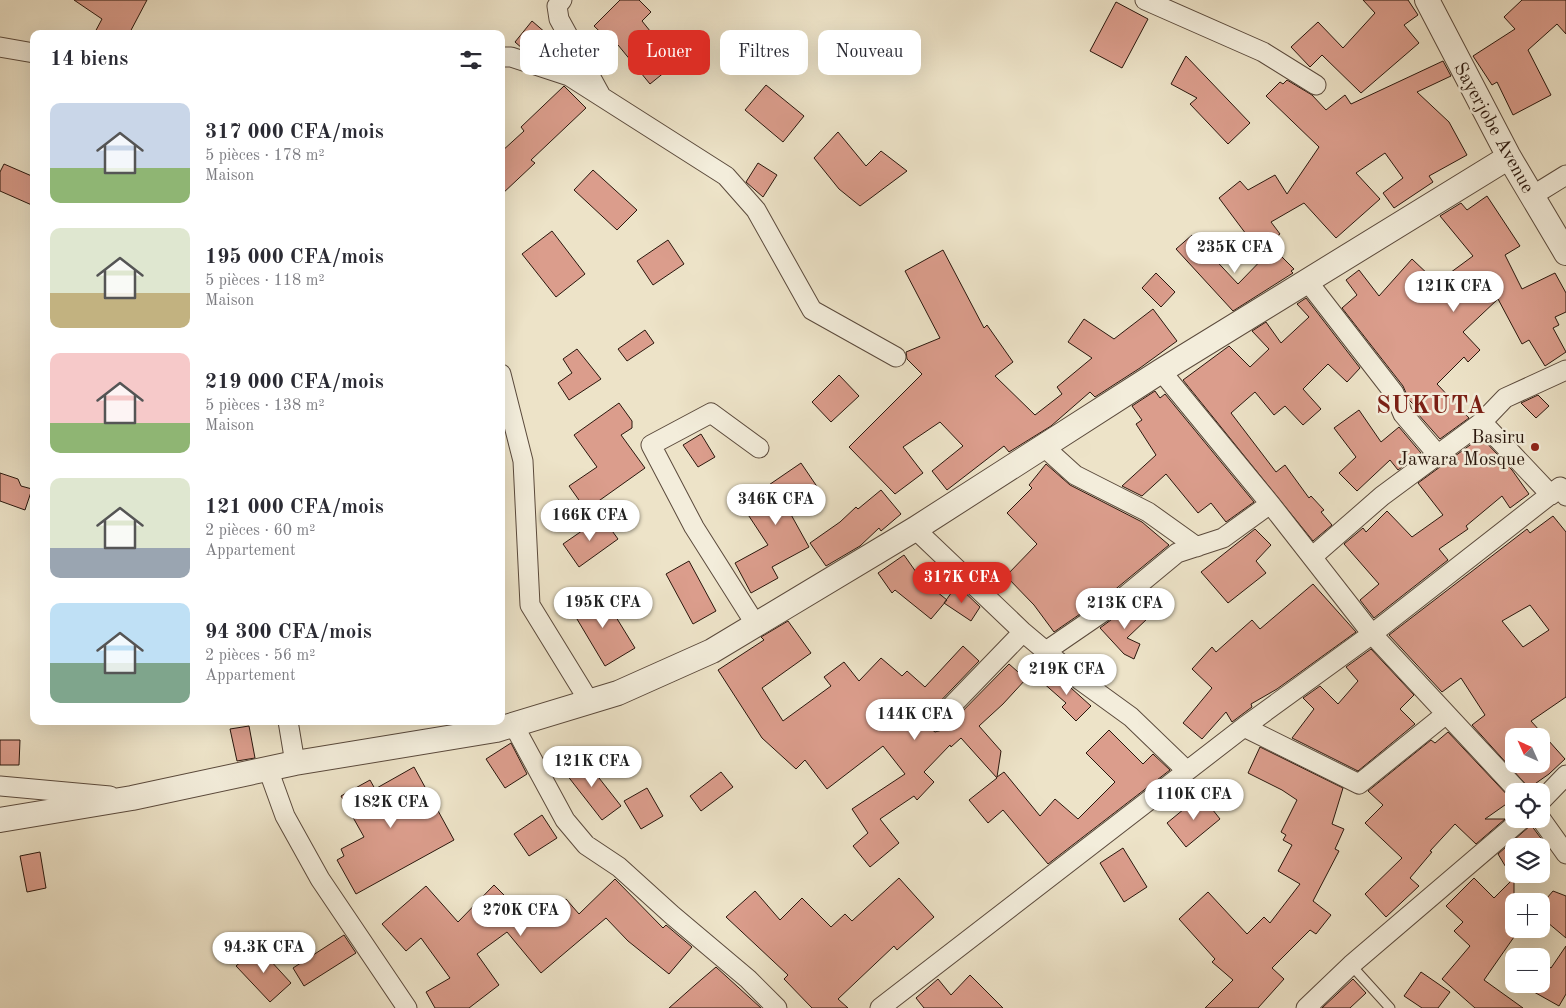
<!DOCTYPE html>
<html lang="fr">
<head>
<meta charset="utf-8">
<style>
	body { margin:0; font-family:"Old Standard TT",serif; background:#f2f2f3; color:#2b2b33; height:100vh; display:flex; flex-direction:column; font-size:19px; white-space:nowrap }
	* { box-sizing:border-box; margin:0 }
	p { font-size:16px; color:#7c7c81 }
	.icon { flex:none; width:28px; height:28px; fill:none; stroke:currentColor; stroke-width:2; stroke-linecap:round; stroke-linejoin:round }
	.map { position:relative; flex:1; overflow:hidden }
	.details { position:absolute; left:30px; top:30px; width:475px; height:695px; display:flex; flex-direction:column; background:#fff; border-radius:10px; box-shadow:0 5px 20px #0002 }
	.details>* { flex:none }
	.top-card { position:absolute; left:520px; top:30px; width:475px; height:45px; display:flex; gap:10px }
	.needle { width:32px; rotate:315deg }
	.controls { position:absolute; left:1505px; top:728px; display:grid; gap:10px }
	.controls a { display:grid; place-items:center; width:45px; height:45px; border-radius:10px; background:#fff; box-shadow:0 5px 20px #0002; font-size:25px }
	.price { position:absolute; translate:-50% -42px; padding:0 11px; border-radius:18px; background:#fff; color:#222; font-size:16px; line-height:32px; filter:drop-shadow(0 1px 2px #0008) }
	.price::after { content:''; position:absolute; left:50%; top:30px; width:15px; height:11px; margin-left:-8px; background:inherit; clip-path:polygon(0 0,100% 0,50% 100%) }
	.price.current { background:#d93025; color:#fff }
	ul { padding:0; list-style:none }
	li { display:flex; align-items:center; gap:15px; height:125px; padding:0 20px }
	li span { display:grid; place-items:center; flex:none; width:140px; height:100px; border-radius:10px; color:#555 }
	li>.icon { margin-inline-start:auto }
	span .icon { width:60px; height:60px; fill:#fffc; stroke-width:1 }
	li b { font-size:21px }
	h2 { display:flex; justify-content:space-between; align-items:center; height:60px; padding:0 20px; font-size:21px }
	.tag { padding:0 18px; border-radius:10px; background:#fff; box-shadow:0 5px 20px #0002; font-size:18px; line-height:45px }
	.tag.current { background:#d93025; color:#fff }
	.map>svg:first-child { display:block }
	.building { fill:#db9d8c; stroke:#2a170d; fill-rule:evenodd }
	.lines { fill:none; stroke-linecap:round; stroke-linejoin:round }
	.service-casing { stroke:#5b4a3c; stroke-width:11 }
	.minor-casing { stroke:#5b4a3c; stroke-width:21 }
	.tertiary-casing { stroke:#5b4a3c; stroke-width:26 }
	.service { stroke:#f3eddb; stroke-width:9 }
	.minor { stroke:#f3eddb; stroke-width:19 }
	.tertiary { stroke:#f3eddb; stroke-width:24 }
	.poi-dot { fill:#8f2418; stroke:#f3eddb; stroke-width:2 }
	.labels { text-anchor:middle; stroke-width:5; stroke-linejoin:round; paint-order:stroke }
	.street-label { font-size:19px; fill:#2a170d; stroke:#f3eddb }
	.poi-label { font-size:19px; fill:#2a170d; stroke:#f3eddb; text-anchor:end }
	.district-label { font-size:24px; font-weight:bold; letter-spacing:1px; fill:#7a1f14; stroke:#f3eddb }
</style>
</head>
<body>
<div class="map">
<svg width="1566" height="1008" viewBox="0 0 1566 1008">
	<rect width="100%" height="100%" fill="#ede3c8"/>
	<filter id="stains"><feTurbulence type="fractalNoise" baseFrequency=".004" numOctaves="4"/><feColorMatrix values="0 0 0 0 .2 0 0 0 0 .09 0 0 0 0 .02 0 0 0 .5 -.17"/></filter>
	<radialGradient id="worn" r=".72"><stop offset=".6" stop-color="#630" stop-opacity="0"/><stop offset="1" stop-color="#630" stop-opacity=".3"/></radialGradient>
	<!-- building -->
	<path class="building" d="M74,0H147L129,34H94L102,19Z
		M620,0H639L651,12L642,21L676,63L650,84L618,45L616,47L594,26Z
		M1363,0H1408L1418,15L1404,25L1419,43L1361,93L1322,55L1310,67L1291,47L1318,22L1343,48L1375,13Z
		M1522,0H1566V34L1557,24L1528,50L1551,95L1513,115L1497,82L1492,85L1473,56L1515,29L1504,17Z
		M1116,2L1148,19L1122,68L1090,51Z
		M532,21L561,46L551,58L523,49L515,42Z
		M1186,56L1250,123L1228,144L1190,104L1197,98L1171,84Z
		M1443,61L1451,76L1417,92L1449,122L1467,155L1429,176L1433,182L1394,208L1383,193L1403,178L1385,153L1356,173L1380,199L1336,238L1304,203L1271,222L1280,234L1258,250L1219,198L1240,181L1248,190L1275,175L1287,194L1319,147L1266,96L1280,82L1283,84L1287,80L1312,95L1326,110L1345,95L1351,104Z
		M766,85L804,116L783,142L745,110Z
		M564,86L586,108L531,160L535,163L501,195V152L524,131L521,127Z
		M838,132L866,166L881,151L907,171L860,206L839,189L814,158Z
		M758,163L777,175L763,197L746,182Z
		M4,164L34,177V206L0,191V172Z
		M593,170L637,210L617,230L574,190Z
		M1487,196L1520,246L1505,255L1522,289L1555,273L1566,293V312L1555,317L1559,325L1553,328L1566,352L1545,366L1529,340L1522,344L1498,299L1463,332L1480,350L1468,362L1464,357L1437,384L1469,418L1440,439L1417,413L1419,410L1409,400L1403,386L1342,308L1357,295L1346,280L1359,270L1379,296L1412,259L1432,278L1435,276L1439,281L1473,256L1440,216L1461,203L1467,210Z
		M552,231L585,274L556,297L522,254Z
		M1192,235L1238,284L1273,248L1294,269L1291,271L1293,273L1233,311L1176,249Z
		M668,240L684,264L653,285L637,261Z
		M943,250L984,328L987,325L1013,362L995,376L1035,415L1062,394L1057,387L1092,358L1068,342L1084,319L1114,339L1153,309L1177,341L1140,368L1095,397L1090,392L1051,426L1009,452L1004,446L947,490L932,471L963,446L940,422L903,447L923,473L895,494L849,447L922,374L907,359L906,352L940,338L905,271Z
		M1156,273L1175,292L1161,307L1142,288Z
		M1306,298L1360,368L1347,382L1328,364L1303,389L1321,409L1303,425L1285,406L1274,415L1255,392L1231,413L1276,472L1285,465L1309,498L1311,496L1324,510L1321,512L1332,525L1313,541L1183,380L1229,346L1250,367L1269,349L1252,331L1266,322L1281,343L1309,317L1297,304Z
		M645,330L654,343L627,361L618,349Z
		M577,349L601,379L569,400L558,383L572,373L563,359Z
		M839,375L859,396L831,422L812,402Z
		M1155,391L1160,398L1165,394L1254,502L1226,522L1211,503L1198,513L1166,474L1142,496L1122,486L1156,455L1136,424L1142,420L1132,406Z
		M1538,395L1549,406L1536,418L1521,403Z
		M619,403L632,421V428L621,435L645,468L586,510L569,486L597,467L574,435Z
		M1359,410L1381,442L1399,427L1421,453L1398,470L1390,460L1357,491L1339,473L1356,457L1334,428Z
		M701,434L715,457L698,467L683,445Z
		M1481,437L1512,470L1529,494L1510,508L1502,496L1466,526L1468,529L1439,549L1448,560L1374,618L1360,600L1379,584L1344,544L1363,528L1366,532L1387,511L1412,537L1443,515L1418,483Z
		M801,463L820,491L789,511L809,547L772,567L778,578L751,593L735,563L768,545L741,504Z
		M1046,464L1070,485L1142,522L1169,545L1112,592L1054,632L1034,605L1006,576L1037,544L1007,513L1032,488L1029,485Z
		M0,473L18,479L21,486L32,489L25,510L0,501Z
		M881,490L901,514L881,531L879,528L860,546L826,566L810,543L840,522L856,507L858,509Z
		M1553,516L1566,532V697L1531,721L1565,759L1549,774L1529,788L1472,725L1485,715L1461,678L1442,692L1389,635L1527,529L1530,533ZM1530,605L1549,630L1523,647L1502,621ZM1514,736H1541V764H1514Z
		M602,517L618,539L579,567L563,544Z
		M1255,529L1271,545L1256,561L1266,573L1228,603L1201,572Z
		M904,555L921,579L947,600L931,619L895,590L892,593L878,573Z
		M689,561L716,611L693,624L666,574Z
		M1313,584L1356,632L1277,689L1251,704L1252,707L1232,722L1226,712L1202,739L1183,723L1212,688L1192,669L1212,647L1216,652L1252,620L1260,629Z
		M957,585L980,607L971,621L944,603Z
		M600,591L635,648L605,666L571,609Z
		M1134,603L1148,618L1127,638L1140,644L1134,659L1124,654L1100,628Z
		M788,621L811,653L762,688L783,721L831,686L824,677L844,662L859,681L881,658L902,676L907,671L925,687L963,646L979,661L929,713L926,725L935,732L945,729L1009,664L1026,679L1003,704L979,726L1001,751L997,777L1004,772L1040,816L1055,799L1078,819L1115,782L1086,753L1109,730L1143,764L1153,754L1170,770L1048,864L1003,810L988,823L969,800L997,778L961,738L951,747L950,745L924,772L934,782L917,800L914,796L880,819L899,843L870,867L853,846L868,833L852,809L905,774L883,746L827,789L805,760L796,769L762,738L718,670L764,640L761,637Z
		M1371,649L1414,695L1400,709L1415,724L1358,771L1292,738L1314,709L1303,698L1320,686L1338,704L1358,681L1346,667Z
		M1051,670L1091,706L1076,721L1062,707L1066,703L1041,681Z
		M249,726L255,758L237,761L230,729Z
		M1448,732L1512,800L1485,819H1505L1476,844L1455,824L1430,851L1432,852L1410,878L1419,886L1386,917L1365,894L1402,858L1365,823L1383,805L1368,791L1431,740L1435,743Z
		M0,740H20L19,765H0Z
		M511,743L527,774L505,788L486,759Z
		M1260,747L1343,788L1332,824L1344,829L1335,849L1339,851L1313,901L1331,915L1316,934L1310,930L1272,968L1284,979L1258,1008H1205L1233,980L1212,962L1215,959L1179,919L1208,892L1247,934L1264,917L1270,923L1300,884L1278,871L1292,845L1283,840L1286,835L1281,832L1297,800L1282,790L1248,773Z
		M581,755L621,806L602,820L563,770Z
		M414,767L454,840L356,894L337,860L344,856L341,849L364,837L341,796L370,780L375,789Z
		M721,772L733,787L701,811L690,796Z
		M647,788L663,816L641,829L624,801Z
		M1201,795L1220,819L1186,847L1167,823Z
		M542,815L557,838L529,856L514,834Z
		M1531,825L1549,849L1541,854V846H1514V871L1510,874L1498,854Z
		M1123,848L1147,887L1124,902L1100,863Z
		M40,852L46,888L27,892L20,856Z
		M899,878L934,917L897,950L894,946L838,999L848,1008H812L784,979L788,975L726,917L755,891L780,920L802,898L831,927L845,914L852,921Z
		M1474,878L1494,898L1514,878V937L1484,980L1523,1008H1475L1442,979L1470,946L1454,931L1463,922L1446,906Z
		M615,879L663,928L666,925L692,947L669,974L628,941L606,918L541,973L507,932L477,954L499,985L469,1008H435L426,992L450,978L421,938L406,951L382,924L426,886L458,922L494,885L534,925L566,899L579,914Z
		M1553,891L1566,896V938L1541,917V905Z
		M344,935L356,953L304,986L293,968Z
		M1566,946V994L1559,1006L1534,992L1538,984H1541V978L1548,966L1551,968Z
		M258,947L291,983L270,1002L236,966Z
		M716,967L761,1008H669L695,985Z
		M1421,972L1450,992L1438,1008H1422L1404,996Z
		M970,975L1003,1008H924L916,998L938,979L951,995Z
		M1353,979L1366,993L1350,1008H1322Z"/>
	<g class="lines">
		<defs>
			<path id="service" d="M1351,965L1390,1008"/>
			<path id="minor" d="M562,0L557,6L559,19L600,94
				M1145,0L1263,52L1316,85
				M0,47L34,53
				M501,57H511L569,76L726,176L756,210L812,310L896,357
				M1532,196L1566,175
				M1308,282L1394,393L1403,414L1438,455
				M1161,371L1272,506L1372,634L1518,791
				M501,374L523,461L530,605L589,701
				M1482,422L1551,495
				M1043,446L1075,475L1148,512L1197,547
				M915,529L1023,632L1080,680L1131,717L1187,771
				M1312,557L1382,496L1482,422L1505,398L1566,370
				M756,625L694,527L651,445L711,413L759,448
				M1046,651L1119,601L1177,553L1223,538L1270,504
				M288,721L295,763
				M937,721L1023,632
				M513,724L565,820L586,845L619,867L672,915L748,979L777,1008
				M1244,727L1359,784L1446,714
				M268,769L285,816L320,879L407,1008
				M0,786L110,796
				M1541,801L1566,775
				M1541,819L1566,854
				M880,1008L1244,727L1372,634L1560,487L1566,496
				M1306,1008L1351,965L1522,819"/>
			<path id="tertiary" d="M1427,0L1509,157L1566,253
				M0,820L132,798L295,763L496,730L618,693L712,651L915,529L1161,371L1509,157"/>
		</defs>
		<!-- service casing -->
		<use href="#service" class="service-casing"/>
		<!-- minor casing -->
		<use href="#minor" class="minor-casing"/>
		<!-- tertiary casing -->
		<use href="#tertiary" class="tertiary-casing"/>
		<!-- service -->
		<use href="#service" class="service"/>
		<!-- minor -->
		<use href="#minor" class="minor"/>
		<!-- tertiary -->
		<use href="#tertiary" class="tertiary"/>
	</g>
	<!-- markers -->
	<circle class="poi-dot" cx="1535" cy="447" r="5"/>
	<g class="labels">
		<!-- street labels -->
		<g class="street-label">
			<text transform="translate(1495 127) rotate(61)" y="7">Sayerjobe Avenue</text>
		</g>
		<!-- poi labels -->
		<g class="poi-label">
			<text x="1525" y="443">Basiru<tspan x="1525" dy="22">Jawara Mosque</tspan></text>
		</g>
		<!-- district labels -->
		<g class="district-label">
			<text x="1431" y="413">SUKUTA</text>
		</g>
	</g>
	<rect width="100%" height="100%" filter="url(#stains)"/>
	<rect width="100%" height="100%" fill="url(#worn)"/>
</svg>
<div class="controls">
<a><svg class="needle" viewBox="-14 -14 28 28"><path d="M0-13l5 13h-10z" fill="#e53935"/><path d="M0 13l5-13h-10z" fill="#7c7c81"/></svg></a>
<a><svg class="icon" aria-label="locate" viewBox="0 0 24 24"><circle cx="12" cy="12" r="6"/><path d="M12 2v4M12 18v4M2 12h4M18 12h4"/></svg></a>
<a><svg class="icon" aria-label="layers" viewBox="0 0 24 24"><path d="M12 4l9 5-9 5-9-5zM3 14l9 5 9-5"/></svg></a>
<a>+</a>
<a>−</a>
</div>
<b class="price" style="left:1235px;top:274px">235K CFA</b>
<b class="price" style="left:1454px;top:313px">121K CFA</b>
<b class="price" style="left:776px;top:526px">346K CFA</b>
<b class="price" style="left:590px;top:542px">166K CFA</b>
<b class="price current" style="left:962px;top:604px">317K CFA</b>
<b class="price" style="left:603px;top:629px">195K CFA</b>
<b class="price" style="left:1125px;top:630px">213K CFA</b>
<b class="price" style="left:1067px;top:696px">219K CFA</b>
<b class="price" style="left:915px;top:741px">144K CFA</b>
<b class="price" style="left:592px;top:788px">121K CFA</b>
<b class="price" style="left:1194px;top:821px">110K CFA</b>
<b class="price" style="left:391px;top:829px">182K CFA</b>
<b class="price" style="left:521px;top:937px">270K CFA</b>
<b class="price" style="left:264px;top:974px">94.3K CFA</b>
<div class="top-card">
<a class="tag">Acheter</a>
<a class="tag current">Louer</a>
<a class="tag">Filtres</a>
<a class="tag">Nouveau</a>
</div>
<section class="details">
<h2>14 biens<svg class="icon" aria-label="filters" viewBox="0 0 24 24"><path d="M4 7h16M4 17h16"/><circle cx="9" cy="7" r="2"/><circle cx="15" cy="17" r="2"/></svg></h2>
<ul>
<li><span style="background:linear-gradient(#c9d6e8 65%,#8fb573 0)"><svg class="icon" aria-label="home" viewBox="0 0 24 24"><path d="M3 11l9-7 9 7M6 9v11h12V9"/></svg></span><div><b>317 000 CFA/mois</b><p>5 pièces · 178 m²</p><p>Maison</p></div></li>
<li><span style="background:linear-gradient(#dfe7d0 65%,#c2b280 0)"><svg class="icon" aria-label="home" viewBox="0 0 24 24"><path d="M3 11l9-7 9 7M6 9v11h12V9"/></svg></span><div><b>195 000 CFA/mois</b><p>5 pièces · 118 m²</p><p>Maison</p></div></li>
<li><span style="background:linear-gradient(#f6c9c9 70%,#8fb573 0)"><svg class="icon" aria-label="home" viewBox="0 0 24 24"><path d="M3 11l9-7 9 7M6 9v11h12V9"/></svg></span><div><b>219 000 CFA/mois</b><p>5 pièces · 138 m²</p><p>Maison</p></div></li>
<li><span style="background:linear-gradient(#dfe7d0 70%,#9aa5b1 0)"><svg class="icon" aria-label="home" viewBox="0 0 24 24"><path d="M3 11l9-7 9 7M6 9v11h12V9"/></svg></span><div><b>121 000 CFA/mois</b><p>2 pièces · 60 m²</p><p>Appartement</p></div></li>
<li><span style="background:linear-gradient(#bfe0f5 60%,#7fa58c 0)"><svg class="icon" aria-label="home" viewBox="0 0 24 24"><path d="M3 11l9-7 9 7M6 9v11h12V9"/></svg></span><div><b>94 300 CFA/mois</b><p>2 pièces · 56 m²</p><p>Appartement</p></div></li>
</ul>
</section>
</div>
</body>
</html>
